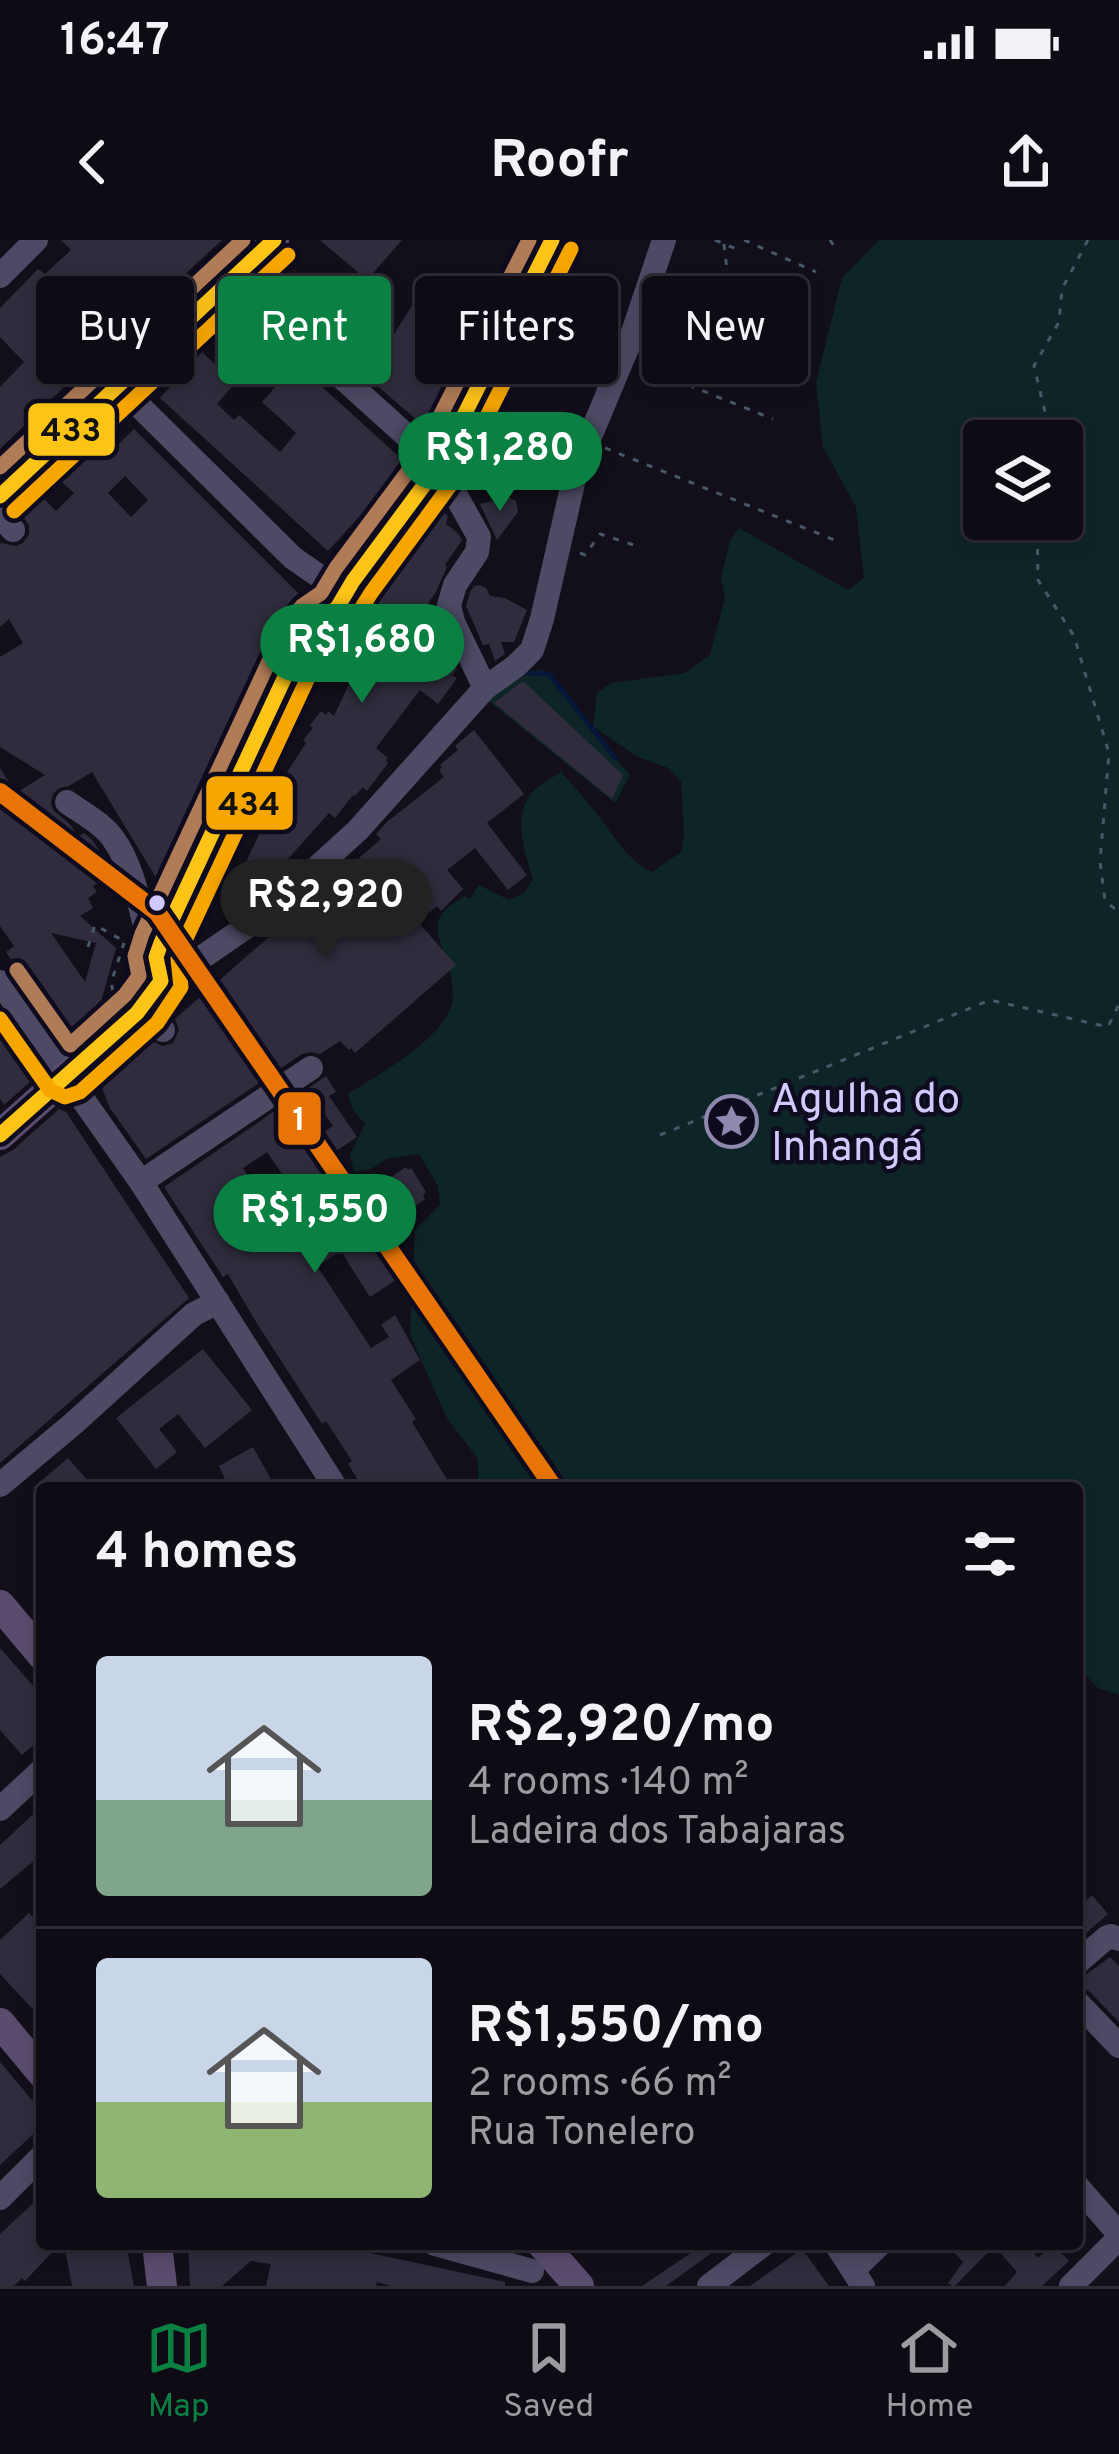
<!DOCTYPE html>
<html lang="en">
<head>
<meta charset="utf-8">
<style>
	body { margin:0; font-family:Overpass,sans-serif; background:#1c1922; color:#f1f3f6; height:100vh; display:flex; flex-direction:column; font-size:45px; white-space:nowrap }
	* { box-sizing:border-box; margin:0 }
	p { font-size:39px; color:#9b9ba0 }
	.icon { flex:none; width:66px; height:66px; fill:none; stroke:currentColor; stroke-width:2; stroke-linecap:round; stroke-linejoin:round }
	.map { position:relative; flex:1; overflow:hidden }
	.panel { position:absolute; left:36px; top:1242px; width:1047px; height:768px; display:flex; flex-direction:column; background:#0e0b14; border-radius:12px; box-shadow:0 6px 18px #0003,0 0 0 3px #2e2b34 }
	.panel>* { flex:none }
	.guide { position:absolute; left:36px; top:36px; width:1047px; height:108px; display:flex; gap:24px }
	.fabs { position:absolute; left:963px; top:180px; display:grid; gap:24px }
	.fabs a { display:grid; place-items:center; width:120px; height:120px; border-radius:12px; background:#0e0b14; box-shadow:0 6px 18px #0003,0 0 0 3px #2e2b34; font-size:60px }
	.price { position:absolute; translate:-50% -102px; padding:0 27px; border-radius:42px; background:#0b8043; color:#fff; font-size:39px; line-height:78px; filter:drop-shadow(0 3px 6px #0008) }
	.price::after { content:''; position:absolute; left:50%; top:72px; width:36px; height:27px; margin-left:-18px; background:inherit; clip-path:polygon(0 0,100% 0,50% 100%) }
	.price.active { background:#222; color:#fff }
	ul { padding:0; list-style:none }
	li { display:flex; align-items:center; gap:36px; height:300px; padding:0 60px }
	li+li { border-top:3px solid #2e2b34 }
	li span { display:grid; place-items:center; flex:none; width:336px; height:240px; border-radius:12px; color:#555 }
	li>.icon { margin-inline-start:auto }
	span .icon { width:144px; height:144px; fill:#fffc; stroke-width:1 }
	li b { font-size:51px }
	h2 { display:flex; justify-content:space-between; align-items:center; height:144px; padding:0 60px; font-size:51px }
	.chip { padding:0 42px; border-radius:12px; background:#0e0b14; box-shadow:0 6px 18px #0003,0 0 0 3px #2e2b34; font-size:42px; line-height:108px }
	.chip.active { background:#0b8043; color:#fff }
	.status { display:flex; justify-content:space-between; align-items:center; height:84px; padding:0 60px; background:#0e0b14; direction:ltr }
	.status svg { height:33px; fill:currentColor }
	header { display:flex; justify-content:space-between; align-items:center; height:156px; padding:0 60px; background:#0e0b14; font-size:54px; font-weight:700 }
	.tabs { display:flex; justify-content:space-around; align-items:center; height:168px; border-top:3px solid #2e2b34; background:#0e0b14; font-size:33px; color:#9b9ba0 }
	.tabs a { display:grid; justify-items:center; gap:6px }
	.tabs .active { color:#0b8043 }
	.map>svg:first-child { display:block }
	.green { fill:#0e2527; fill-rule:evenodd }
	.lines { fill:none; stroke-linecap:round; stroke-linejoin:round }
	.stream { stroke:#06163a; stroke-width:4.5 }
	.building { fill:#302c3e; fill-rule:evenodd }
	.path { stroke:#485868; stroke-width:3; stroke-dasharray:6 9; stroke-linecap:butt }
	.minor { stroke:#4c4a64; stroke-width:24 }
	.major { stroke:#5a4c6e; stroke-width:30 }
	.bus-1-casing { stroke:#0f0b1f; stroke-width:24 }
	.bus-2-casing { stroke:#0f0b1f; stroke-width:24 }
	.bus-3-casing { stroke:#0f0b1f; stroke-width:24 }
	.bus-1 { stroke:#fdc418; stroke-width:15 }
	.bus-2 { stroke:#f7a600; stroke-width:15 }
	.bus-3 { stroke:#b07c57; stroke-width:15 }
	.metro-1-casing { stroke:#0f0b1f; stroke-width:27 }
	.metro-1 { stroke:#e77405; stroke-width:18 }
	.bus-dot { fill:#d2c9ff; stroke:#0f0b1f; stroke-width:4.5 }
	.labels { text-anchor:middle; stroke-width:9; stroke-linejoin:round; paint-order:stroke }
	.poi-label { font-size:42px; fill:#d2c9ff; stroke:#0f0b1f; text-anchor:start }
	.line-badge { stroke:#0f0b1f; stroke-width:4.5 }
	.badge-label { font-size:33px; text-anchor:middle; font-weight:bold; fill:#fff }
	.pale-badge-label { font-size:33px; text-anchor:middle; font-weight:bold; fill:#111 }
</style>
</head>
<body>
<div class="status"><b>16:47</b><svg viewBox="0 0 49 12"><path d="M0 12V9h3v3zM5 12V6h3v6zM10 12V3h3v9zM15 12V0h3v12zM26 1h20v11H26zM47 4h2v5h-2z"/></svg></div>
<header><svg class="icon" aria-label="back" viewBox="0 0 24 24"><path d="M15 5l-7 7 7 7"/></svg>Roofr<svg class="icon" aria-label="share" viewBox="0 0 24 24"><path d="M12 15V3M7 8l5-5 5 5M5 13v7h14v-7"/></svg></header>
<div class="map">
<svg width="1119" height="2046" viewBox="0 0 1119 2046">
	<rect width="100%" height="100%" fill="#120f1a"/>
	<!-- green -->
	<path class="green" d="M879,0H1119V1455L1098,1448L1077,1426V1248H482L478,1238V1219L447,1178L410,1095L415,990L440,965L438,946L419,914L386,919L371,929L354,932L350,915L365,884L353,870L348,854C378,835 443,799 452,764C458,737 434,698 438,682C441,670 454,663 464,656L470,659L479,645L509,660L524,653L533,639C525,614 513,580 530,555C537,545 551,539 561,532C572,544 583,556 593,569C613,593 624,618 652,632L681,612L684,595L681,541L668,528L636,516L593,486L597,453L611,443L685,433L710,415L725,357L721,338L730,301L739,288L848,350L864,338L856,267L823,207L816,143L842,38ZM984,201H1062V279H984Z
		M542,429L630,535L615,563L480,454Z"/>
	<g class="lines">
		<!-- stream -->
		<path class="stream" d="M526,433L549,434L616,519"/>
	</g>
	<!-- building -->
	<path class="building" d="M61,0H222L158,59L156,58L0,209V147L24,122L0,97V68L38,29L45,34L71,10Z
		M320,0H402L367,40Z
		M429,38L460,57L462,54L480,65L453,108L471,119L433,194L352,124L363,109L378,120Z
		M202,112L235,143L217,164L234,180L239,175L280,212L296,193L262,162L296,123L407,224L328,311L160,158Z
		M507,185L520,192L522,188L535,196L506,255L481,240L479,235Z
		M134,189L302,357L166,654L92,532L69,546L59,548L53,554L51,562L53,570L70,584L78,597L84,593L93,601L111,628L113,634L93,646L97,652L88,658L93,668L80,676L116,708L101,762L62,795L6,712L14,706L0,686V528L16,553L45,535L0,507V417L23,403L9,379L0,387V303L16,306L23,303L29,294V285L24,278L43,258L56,271L74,253L62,242L109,195L118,205ZM125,236L148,260L131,277L108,253ZM51,693L96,703L85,742Z
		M508,257L516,261L518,272L497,300L480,264Z
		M435,266L448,276L446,284L458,293L462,300L445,325L447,327L435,354L428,363L433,367L438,389L457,429L452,435L457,438L438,464L420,450L376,508L388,518L386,521L388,523L367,551L363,547L355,556L353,555L335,578L329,573L262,648L232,675L221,667L241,633L262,588L259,586L278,546L306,503L303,500L313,488L310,485L321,471L326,475L328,471L334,476L351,440L336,433L335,427L352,394L407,317L403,314L406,310L403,308Z
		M479,345L486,348L490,356L505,358L527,370L514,402H501L505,414L495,421L489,404L483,405L466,366L470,352L474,346Z
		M523,441L623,535L612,559L494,463Z
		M474,490L524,554L487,583L527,635L508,650L475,608L447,630L463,649L441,671L437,666L418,682L456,725L355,813L351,808L349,810L340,801L320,814L311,812L302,814L146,919L110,868L100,843L151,801L163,806L173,803L179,790L175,779L381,599L376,594L387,582L444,537L439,530L442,527L440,525L458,510L455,506Z
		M0,774L40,833L4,865L0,859Z
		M326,836L336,852L329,856L357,897L318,923L347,967L406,927L408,930L411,928L426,952L423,955L425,959L374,993L402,1036L370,1057L342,1013L339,1015L338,1013L317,1026L371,1108L389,1097L381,1085L395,1075L420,1120L391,1140L416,1179L412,1182L452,1248H363L348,1224L352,1221L326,1181L322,1184L256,1082L228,1034L223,1037L164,947ZM314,858L333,886L309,902L290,875ZM267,912L288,943L263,959L243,928Z
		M59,869L66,872L189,1058L0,1223V917L13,910Z
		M203,1109L252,1170L205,1208L178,1174L159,1189L177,1212L156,1229L116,1178Z
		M253,1207L276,1248H229L219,1226Z
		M68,1218L94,1248H33Z
		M0,1408L42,1456V1492L35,1498L38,1501L22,1515L0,1490Z
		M42,1566V1614L0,1649V1605Z
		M1092,1655L1108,1674L1077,1701V1669Z
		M29,1673L42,1687V1779L0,1734V1700Z
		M1110,1717L1119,1726V1782L1089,1751L1077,1746L1080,1739Z
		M0,1822L42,1872V1886L0,1925Z
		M42,1955V2004H60L25,2041L22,2038L14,2046H0V1994Z
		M64,2004H126L134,2046H72Z
		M188,2004H328L505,2042V2046H391L377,2042L376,2046H266L271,2024L251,2021L222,2046H190Z
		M704,2004H724L666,2046H642Z
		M947,2004H1027L1038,2018L1052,2004L1069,2021L1042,2046H1005L1017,2032L994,2006L955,2046H952L948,2043L963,2022Z
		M802,2009L829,2046H750Z"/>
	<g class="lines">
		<!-- path -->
		<path class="path" d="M715,0L741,11
			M744,0L816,32
			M830,0L834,6
			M724,4L734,90
			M648,109L691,130L693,147L773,179
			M1041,201L1046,176L1034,126L1059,82L1062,49L1088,0
			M605,208L837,301
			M1037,279L1038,340L1074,396L1109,513L1100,621L1105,661L1119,672
			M580,313L585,315L600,294L634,305
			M193,600L234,511
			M88,707L95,685L131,705
			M113,751L111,743L124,703
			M65,798L115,754L137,724
			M660,895L990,760L1108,787L1119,764"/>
		<!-- minor -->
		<path class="minor" d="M0,36L36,0
			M233,39L439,225L479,297L477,312L455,345L449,365L453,382L485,448
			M120,147L293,318L345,354
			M0,276L13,290
			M253,500L304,396L317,381L335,370
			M67,562C82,573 104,584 114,600C133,627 139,663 147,694L161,703
			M174,715L187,721L201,718L268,672L358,590L485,448L516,426L532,410L542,379L576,230L630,101L664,0
			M158,731L156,717L200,620
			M0,742L141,942L336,1248
			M145,765L163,790
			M141,942L311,828
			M0,1245L74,1183L194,1074L218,1062
			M0,1569L42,1530
			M1077,1723L1106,1698L1111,1696L1119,1699
			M1077,1762L1119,1806
			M1077,1946L1119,1994
			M0,1958L42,1916
			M435,2004L532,2031
			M836,2004L863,2046
			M853,2030L880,2004
			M709,2046L764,2004
			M1071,2046L1119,1998"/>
		<!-- major -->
		<path class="major" d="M0,256L274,0
			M0,895L137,773L161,741L263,513L337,368L353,341L439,225L552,0
			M0,1365L42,1415
			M0,1783L42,1833
			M157,2004L162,2046
			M542,2004L579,2046"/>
		<defs>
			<path id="bus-1" d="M0,256L274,0
				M0,895L137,773L161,741L156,717L161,703L304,396L317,381L337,368L353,341L439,225L552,0"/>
			<path id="bus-2" d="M14,271L288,15
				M0,779L50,850L65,857L80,852L157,783L181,747L178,719L180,711L322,408L331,397L354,380L371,353L457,236L571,9"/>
			<path id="bus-3" d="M0,227L243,0
				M17,730L70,805L125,755L139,736L135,716L142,694L285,387L302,366L321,353L336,328L421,214L529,0"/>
		</defs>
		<!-- bus-1 casing -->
		<use href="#bus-1" class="bus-1-casing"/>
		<!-- bus-2 casing -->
		<use href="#bus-2" class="bus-2-casing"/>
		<!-- bus-3 casing -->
		<use href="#bus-3" class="bus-3-casing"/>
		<!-- bus-1 -->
		<use href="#bus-1" class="bus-1"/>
		<!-- bus-2 -->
		<use href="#bus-2" class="bus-2"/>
		<!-- bus-3 -->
		<use href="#bus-3" class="bus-3"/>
		<defs>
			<path id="metro-1" d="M0,552L157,672L554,1248"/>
		</defs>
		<!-- metro-1 casing -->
		<use href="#metro-1" class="metro-1-casing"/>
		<!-- metro-1 -->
		<use href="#metro-1" class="metro-1"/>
	</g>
	<!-- icons -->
	<defs>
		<symbol id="sight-ring" viewBox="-11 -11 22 22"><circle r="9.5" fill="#0f0b1f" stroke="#8f88af" stroke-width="1.5"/><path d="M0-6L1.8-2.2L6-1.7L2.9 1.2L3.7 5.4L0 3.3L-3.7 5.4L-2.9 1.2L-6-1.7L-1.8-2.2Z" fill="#8f88af"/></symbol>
	</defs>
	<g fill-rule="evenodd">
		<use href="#sight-ring" x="702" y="852" width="59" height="59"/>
	</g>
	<!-- markers -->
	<circle class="bus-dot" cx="157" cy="663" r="10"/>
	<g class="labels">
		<!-- poi labels -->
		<g class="poi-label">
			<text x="771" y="872">Agulha do<tspan x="771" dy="48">Inhangá</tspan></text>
		</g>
	</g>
	<g class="line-badge">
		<rect x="26" y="161" width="91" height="57" rx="12" fill="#fdc418"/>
		<rect x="204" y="534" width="91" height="58" rx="12" fill="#f7a600"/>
		<rect x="276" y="850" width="47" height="57" rx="12" fill="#e77405"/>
	</g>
	<g class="badge-label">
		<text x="299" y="890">1</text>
	</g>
	<g class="pale-badge-label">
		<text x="71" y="201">433</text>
		<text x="249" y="575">434</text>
	</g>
</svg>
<div class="fabs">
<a><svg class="icon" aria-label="layers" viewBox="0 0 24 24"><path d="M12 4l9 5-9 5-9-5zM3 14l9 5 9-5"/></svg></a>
</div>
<b class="price" style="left:500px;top:274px">R$1,280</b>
<b class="price" style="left:362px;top:466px">R$1,680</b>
<b class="price active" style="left:326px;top:721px">R$2,920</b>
<b class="price" style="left:315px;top:1036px">R$1,550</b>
<div class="guide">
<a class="chip">Buy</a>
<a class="chip active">Rent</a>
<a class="chip">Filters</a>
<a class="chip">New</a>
</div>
<section class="panel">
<h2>4 homes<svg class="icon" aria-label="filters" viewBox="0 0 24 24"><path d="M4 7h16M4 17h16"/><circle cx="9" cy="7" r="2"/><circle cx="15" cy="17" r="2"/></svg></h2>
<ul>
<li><span style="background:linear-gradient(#c9d6e8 60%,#7fa58c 0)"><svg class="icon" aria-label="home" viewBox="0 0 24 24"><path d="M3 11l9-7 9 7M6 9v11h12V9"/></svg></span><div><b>R$2,920/mo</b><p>4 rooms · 140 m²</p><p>Ladeira dos Tabajaras</p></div></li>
<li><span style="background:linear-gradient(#c9d6e8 60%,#8fb573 0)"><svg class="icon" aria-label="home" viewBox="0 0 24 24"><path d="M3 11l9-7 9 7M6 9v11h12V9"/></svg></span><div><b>R$1,550/mo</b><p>2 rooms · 66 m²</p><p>Rua Tonelero</p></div></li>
</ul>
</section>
</div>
<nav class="tabs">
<a class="active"><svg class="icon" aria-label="map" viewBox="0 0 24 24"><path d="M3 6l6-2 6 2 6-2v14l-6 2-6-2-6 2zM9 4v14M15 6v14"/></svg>Map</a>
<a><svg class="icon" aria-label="saved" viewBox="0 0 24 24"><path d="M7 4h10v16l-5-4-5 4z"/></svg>Saved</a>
<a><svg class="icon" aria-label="home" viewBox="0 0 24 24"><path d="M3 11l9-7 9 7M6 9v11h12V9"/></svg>Home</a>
</nav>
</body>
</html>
